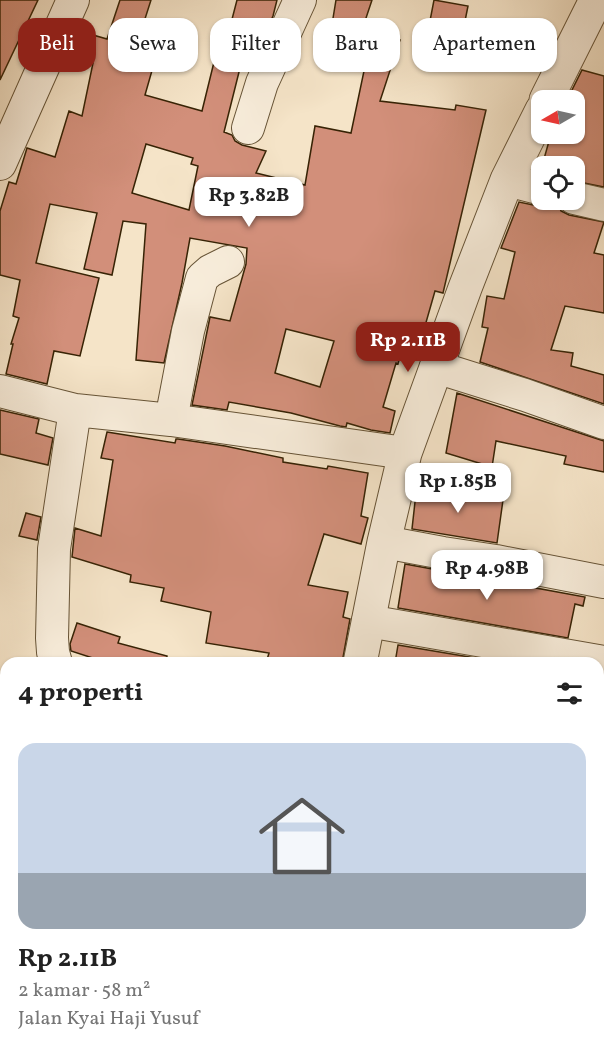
<!DOCTYPE html>
<html lang="id">
<head>
<meta charset="utf-8">
<style>
	body { margin:0; font-family:Vollkorn,serif; background:#f6f6f6; color:#222; height:100vh; display:flex; flex-direction:column; font-size:22px; white-space:nowrap }
	* { box-sizing:border-box; margin:0 }
	p { font-size:20px; color:#767676 }
	.icon { flex:none; width:33px; height:33px; fill:none; stroke:currentColor; stroke-width:2; stroke-linecap:round; stroke-linejoin:round }
	.map { position:relative; flex:1; overflow:hidden }
	.drawer { position:absolute; left:0px; top:657px; width:604px; height:402px; display:flex; flex-direction:column; background:#fff; border-radius:18px 18px 0 0; box-shadow:0 2px 4px #0004 }
	.drawer>* { flex:none }
	.banner { position:absolute; left:18px; top:18px; width:568px; height:54px; display:flex; gap:12px }
	.needle { width:39px; rotate:261deg }
	.buttons { position:absolute; left:531px; top:90px; display:grid; gap:12px }
	.buttons a { display:grid; place-items:center; width:54px; height:54px; border-radius:12px; background:#fff; box-shadow:0 2px 4px #0004; font-size:30px }
	.price { position:absolute; translate:-50% -51px; padding:0 14px; border-radius:12px; background:#fff; color:#222; font-size:20px; line-height:39px; filter:drop-shadow(0 2px 3px #0008) }
	.price::after { content:''; position:absolute; left:50%; top:36px; width:18px; height:14px; margin-left:-9px; background:inherit; clip-path:polygon(0 0,100% 0,50% 100%) }
	.price.on { background:#8f2418; color:#fff }
	ul { padding:0; list-style:none }
	li { display:grid; align-content:center; gap:12px; height:318px; padding:0 18px }
	li+li { border-top:2px solid #e0e0e0 }
	li span { display:grid; place-items:center; height:186px; border-radius:18px; color:#555 }
	li>.icon { margin-inline-start:auto }
	span .icon { width:108px; height:108px; fill:#fffc; stroke-width:1 }
	li b { font-size:26px }
	h2 { display:flex; justify-content:space-between; align-items:center; height:72px; padding:0 18px; font-size:26px }
	.tag { padding:0 21px; border-radius:18px; background:#fff; box-shadow:0 2px 4px #0004; font-size:21px; line-height:54px }
	.tag.on { background:#8f2418; color:#fff }
	.map>svg:first-child { display:block }
	.lines { fill:none; stroke-linecap:round; stroke-linejoin:round }
	.stream { stroke:#767f74; stroke-width:9 }
	.building { fill:#d28f7a; stroke:#372305; stroke-width:1.5; fill-rule:evenodd }
	.minor-casing { stroke:#665336; stroke-width:34 }
	.tertiary-casing { stroke:#665336; stroke-width:35 }
	.path { stroke:#372305; stroke-width:4; stroke-dasharray:4.5 3; stroke-linecap:butt }
	.minor { stroke:#f8eddb; stroke-width:32 }
	.tertiary { stroke:#f8eddb; stroke-width:33 }
</style>
</head>
<body>
<div class="map">
<svg width="604" height="1059" viewBox="0 0 604 1059">
	<rect width="100%" height="100%" fill="#f5e4c8"/>
	<filter id="stains"><feTurbulence type="fractalNoise" baseFrequency=".00333" numOctaves="4"/><feColorMatrix values="0 0 0 0 .2 0 0 0 0 .09 0 0 0 0 .02 0 0 0 .5 -.17"/></filter>
	<radialGradient id="worn" r=".72"><stop offset=".6" stop-color="#630" stop-opacity="0"/><stop offset="1" stop-color="#630" stop-opacity=".3"/></radialGradient>
	<g class="lines">
		<!-- stream -->
		<path class="stream" d="M598,861L604,839"/>
	</g>
	<!-- building -->
	<path class="building" d="M0,0H38L0,80Z
		M120,0H151L136,47L157,53L145,95L202,111L215,58L241,64L224,132L232,135L235,141L242,145L266,151L256,173L305,185L315,126L351,133L364,71L358,69L360,65L327,55L336,0H372L363,27L400,40L380,101L455,110L456,105L486,110L443,293L435,291L423,333L406,332L398,364L396,363L383,407L395,411L390,433L371,430L347,423L346,427L340,426L291,413L229,402L227,410L192,405L210,317L230,321L246,264L247,248L190,238L182,283L164,363L136,360L146,224L123,221L112,275L84,269L97,213L50,204L36,263L99,278L80,356L54,351L47,384L6,374L13,344H11L19,318L13,316L20,280L0,275V211L9,182L16,184L27,148L55,157L69,111L82,116L93,63L68,56L79,31L107,39ZM146,144L193,158L191,164L198,166L189,210L132,193ZM286,329L334,341L320,387L275,373Z
		M237,0H277L273,16L254,57L224,50Z
		M434,0L468,6L463,31L472,33L467,60L424,52Z
		M582,70L604,76V187L574,181V166H542L551,134H574V100H567Z
		M557,200L561,211L569,215L604,222L594,253L604,255V313L565,306L551,350L573,353L571,366L604,375V404L480,362L488,328L482,327L487,296L504,299L515,252L501,248L519,202L538,206H546Z
		M457,393L604,441V472L564,464L566,456L496,441L492,467L446,453Z
		M0,410L39,419L36,433L53,438L48,465L0,454Z
		M107,432L175,443L176,439H178L225,446L283,458V462L327,469L328,466L368,473L361,516L368,518L361,544L324,534L308,585L348,592L343,617L350,619L342,663H266L269,653L206,643L211,612L161,601L164,588L130,582L131,575L72,557L75,528L101,536L113,460L101,458Z
		M427,484L487,494V498L503,500L497,543L412,529L416,493L425,494Z
		M26,513L41,517L37,540L19,536Z
		M405,564L585,597L583,606L575,604L568,638L404,609L398,608Z
		M77,623L120,637L118,643L167,656L166,663H108L71,651L70,644Z
		M398,645L505,663H395Z"/>
	<g class="lines">
		<defs>
			<path id="minor" d="M248,128L262,83L300,0
				M0,164L73,0
				M507,180L542,189
				M574,198L604,205
				M436,367L525,395L604,423
				M0,391L75,410L171,420L405,453
				M171,420L188,331L202,278L210,271L228,262
				M384,542L443,553L496,561L604,582
				M368,621L604,662
				M56,663L53,652L52,638L54,549L75,410
				M123,1053L153,1059"/>
			<path id="tertiary" d="M546,100L596,0
				M360,663L384,542L405,453L465,288L507,180L542,110
				M287,1059L288,1053"/>
		</defs>
		<!-- minor casing -->
		<use href="#minor" class="minor-casing"/>
		<!-- tertiary casing -->
		<use href="#tertiary" class="tertiary-casing"/>
		<!-- path -->
		<path class="path" d="M598,909L604,892
			M549,1059L551,1053"/>
		<!-- minor -->
		<use href="#minor" class="minor"/>
		<!-- tertiary -->
		<use href="#tertiary" class="tertiary"/>
	</g>
	<rect width="100%" height="100%" filter="url(#stains)"/>
	<rect width="100%" height="100%" fill="url(#worn)"/>
</svg>
<div class="buttons">
<a><svg class="needle" viewBox="-14 -14 28 28"><path d="M0-13l5 13h-10z" fill="#e53935"/><path d="M0 13l5-13h-10z" fill="#767676"/></svg></a>
<a><svg class="icon" aria-label="locate" viewBox="0 0 24 24"><circle cx="12" cy="12" r="6"/><path d="M12 2v4M12 18v4M2 12h4M18 12h4"/></svg></a>
</div>
<b class="price" style="left:249px;top:228px">Rp 3.82B</b>
<b class="price on" style="left:408px;top:373px">Rp 2.11B</b>
<b class="price" style="left:458px;top:514px">Rp 1.85B</b>
<b class="price" style="left:487px;top:601px">Rp 4.98B</b>
<div class="banner">
<a class="tag on">Beli</a>
<a class="tag">Sewa</a>
<a class="tag">Filter</a>
<a class="tag">Baru</a>
<a class="tag">Apartemen</a>
</div>
<section class="drawer">
<h2>4 properti<svg class="icon" aria-label="filters" viewBox="0 0 24 24"><path d="M4 7h16M4 17h16"/><circle cx="9" cy="7" r="2"/><circle cx="15" cy="17" r="2"/></svg></h2>
<ul>
<li><span style="background:linear-gradient(#c9d6e8 70%,#9aa5b1 0)"><svg class="icon" aria-label="home" viewBox="0 0 24 24"><path d="M3 11l9-7 9 7M6 9v11h12V9"/></svg></span><div><b>Rp 2.11B</b><p>2 kamar · 58 m²</p><p>Jalan Kyai Haji Yusuf</p></div></li>
</ul>
</section>
</div>
</body>
</html>
